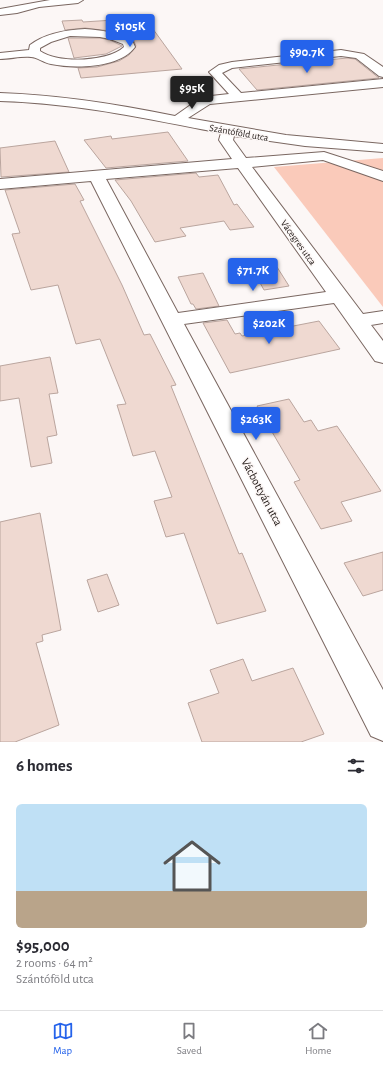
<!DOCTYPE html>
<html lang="en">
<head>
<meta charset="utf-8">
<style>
	body { margin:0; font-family:"Alegreya Sans",sans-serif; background:#f7f7f7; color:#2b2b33; height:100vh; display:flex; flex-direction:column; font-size:15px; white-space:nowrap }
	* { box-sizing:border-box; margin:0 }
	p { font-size:13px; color:#7c7c81 }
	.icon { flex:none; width:22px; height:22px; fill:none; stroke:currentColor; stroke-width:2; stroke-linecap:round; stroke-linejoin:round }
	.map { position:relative; height:742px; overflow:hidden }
	.side { display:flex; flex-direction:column; background:#fff; flex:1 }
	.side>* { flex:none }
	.price { position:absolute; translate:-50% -34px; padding:0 9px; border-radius:4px; background:#2563eb; color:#fff; font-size:13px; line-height:26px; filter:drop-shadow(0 1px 2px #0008) }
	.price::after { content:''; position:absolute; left:50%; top:24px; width:12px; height:9px; margin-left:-6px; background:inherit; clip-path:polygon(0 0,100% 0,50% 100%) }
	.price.on { background:#222; color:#fff }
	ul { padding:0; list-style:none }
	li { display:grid; align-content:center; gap:8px; height:212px; padding:0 16px }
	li+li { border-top:1px solid #e1e1e2 }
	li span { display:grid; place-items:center; height:124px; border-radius:6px; color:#555 }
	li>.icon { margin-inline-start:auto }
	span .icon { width:72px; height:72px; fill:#fffc; stroke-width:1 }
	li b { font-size:17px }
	h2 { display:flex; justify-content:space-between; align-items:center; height:48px; padding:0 16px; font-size:17px }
	.menu { display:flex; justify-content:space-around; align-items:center; height:56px; border-top:1px solid #e1e1e2; background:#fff; font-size:11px; color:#7c7c81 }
	.menu a { display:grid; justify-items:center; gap:2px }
	.menu .on { color:#2563eb }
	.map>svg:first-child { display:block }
	.green { fill:#facaba }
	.building { fill:#efd9d1; stroke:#baa59e }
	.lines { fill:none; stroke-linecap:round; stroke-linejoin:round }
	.minor-casing { stroke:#7a6761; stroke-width:2 }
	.minor { fill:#fff; fill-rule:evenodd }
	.labels { text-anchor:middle; stroke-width:3; stroke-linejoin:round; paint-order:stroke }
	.far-street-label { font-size:10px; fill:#1f1815; stroke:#fcf7f6 }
	.street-label { font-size:12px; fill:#1f1815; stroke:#fcf7f6 }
</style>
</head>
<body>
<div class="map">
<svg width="383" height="742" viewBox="0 0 383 742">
	<rect width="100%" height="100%" fill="#fcf7f6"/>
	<!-- green -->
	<path class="green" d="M383,158V307L274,167Z"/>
	<!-- building -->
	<path class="building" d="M145,18L182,69L81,78L78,68L97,67L119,61L129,55L136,46L133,39L110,31L85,28L65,30L62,21L82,20L83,22Z
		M68,38H100L110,40L122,46L106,54L74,58Z
		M347,58L355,59L379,78L257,90L239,69Z
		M168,132L188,161L106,168L84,140L111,136L112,139Z
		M55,141L69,172L1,177L0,148Z
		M196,173L199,177L218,175L234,205L237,204L254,227L230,230L224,221L180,228L186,236L155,242L131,201L115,180Z
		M75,184L84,200L80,201L122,285L144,335L150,334L176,385L171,386L239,554L242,553L266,611L217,624L184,533L166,537L154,501L172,497L155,451L133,456L117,405L126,404L100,339L76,344L58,285L31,290L12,234L20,233L5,190Z
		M277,267L289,286L264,290L253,270Z
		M203,273L219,306L196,309L193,304H191L178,277Z
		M227,320L235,334L240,333L242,336L319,321L340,349L230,373L203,323Z
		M50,357L58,393L49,394L57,435L47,437L52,463L31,467L19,398L0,401V366Z
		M289,399L304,422L311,420L318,431L337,426L381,491L341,502L352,521L321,529L294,482L300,480L257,406Z
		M40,513L61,630L42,635L43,641L36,643L59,725L15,742H0V522Z
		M383,552V590L363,596L344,563Z
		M107,574L119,605L98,612L87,580Z
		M243,659L252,681L293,668L324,734L301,742H202L188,703L219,693L210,670Z"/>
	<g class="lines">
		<defs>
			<path id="minor" d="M50,0H83L78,3L39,7L17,13L0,15V9Z
				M85,29C102,30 117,33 132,40L135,47C120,68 75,69 51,64C44,63 37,57 31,57C21,56 10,59 0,59V53L29,50L30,45C46,33 66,30 85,29ZM70,36L100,37L110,39L123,44L124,47C108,62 58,64 40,51V48L51,42Z
				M341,50L364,54L383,67V77L379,76L356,58L341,56L232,68L222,73L241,93L383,79V87L210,104L188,118L286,135L383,144V152L305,146L234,136L233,140L246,158L324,152L383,171V181L323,160L252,167L363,314L383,311V323L371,325L383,341V363L375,361L334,303L184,324L383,690V741L371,736L91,181L0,189V179L232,159L219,140L221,133C148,119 75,103 0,101V93C59,95 117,104 175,116L202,97L229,94L209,72L219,65L232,62ZM238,168L326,292L178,313L106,179Z"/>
		</defs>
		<!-- minor casing -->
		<use href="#minor" class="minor-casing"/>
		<!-- minor -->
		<use href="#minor" class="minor"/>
	</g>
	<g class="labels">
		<!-- far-street labels -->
		<g class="far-street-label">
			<text transform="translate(239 132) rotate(10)" y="4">Szántóföld utca</text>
			<text transform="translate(299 242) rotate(54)" y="4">Vácegres utca</text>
		</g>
		<!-- street labels -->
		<g class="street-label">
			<text transform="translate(262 492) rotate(62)" y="4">Vácbottyán utca</text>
		</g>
	</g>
</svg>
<b class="price" style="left:130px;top:48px">$105K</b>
<b class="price" style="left:307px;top:74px">$90.7K</b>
<b class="price on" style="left:192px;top:110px">$95K</b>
<b class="price" style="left:253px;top:292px">$71.7K</b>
<b class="price" style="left:269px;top:345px">$202K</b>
<b class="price" style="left:256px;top:441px">$263K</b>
</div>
<section class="side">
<h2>6 homes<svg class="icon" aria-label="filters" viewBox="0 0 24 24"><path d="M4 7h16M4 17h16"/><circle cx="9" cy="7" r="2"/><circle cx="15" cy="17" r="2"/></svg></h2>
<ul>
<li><span style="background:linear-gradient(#bfe0f5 70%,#b9a48a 0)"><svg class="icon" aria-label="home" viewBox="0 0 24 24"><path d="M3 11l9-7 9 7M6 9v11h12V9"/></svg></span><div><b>$95,000</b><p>2 rooms · 64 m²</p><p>Szántóföld utca</p></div></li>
</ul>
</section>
<nav class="menu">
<a class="on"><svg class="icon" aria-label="map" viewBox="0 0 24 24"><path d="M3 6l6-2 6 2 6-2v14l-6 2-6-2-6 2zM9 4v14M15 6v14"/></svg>Map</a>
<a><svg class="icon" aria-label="saved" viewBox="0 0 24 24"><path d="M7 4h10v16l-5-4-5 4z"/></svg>Saved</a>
<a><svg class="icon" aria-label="home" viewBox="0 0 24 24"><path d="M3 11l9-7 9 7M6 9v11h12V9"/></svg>Home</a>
</nav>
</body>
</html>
